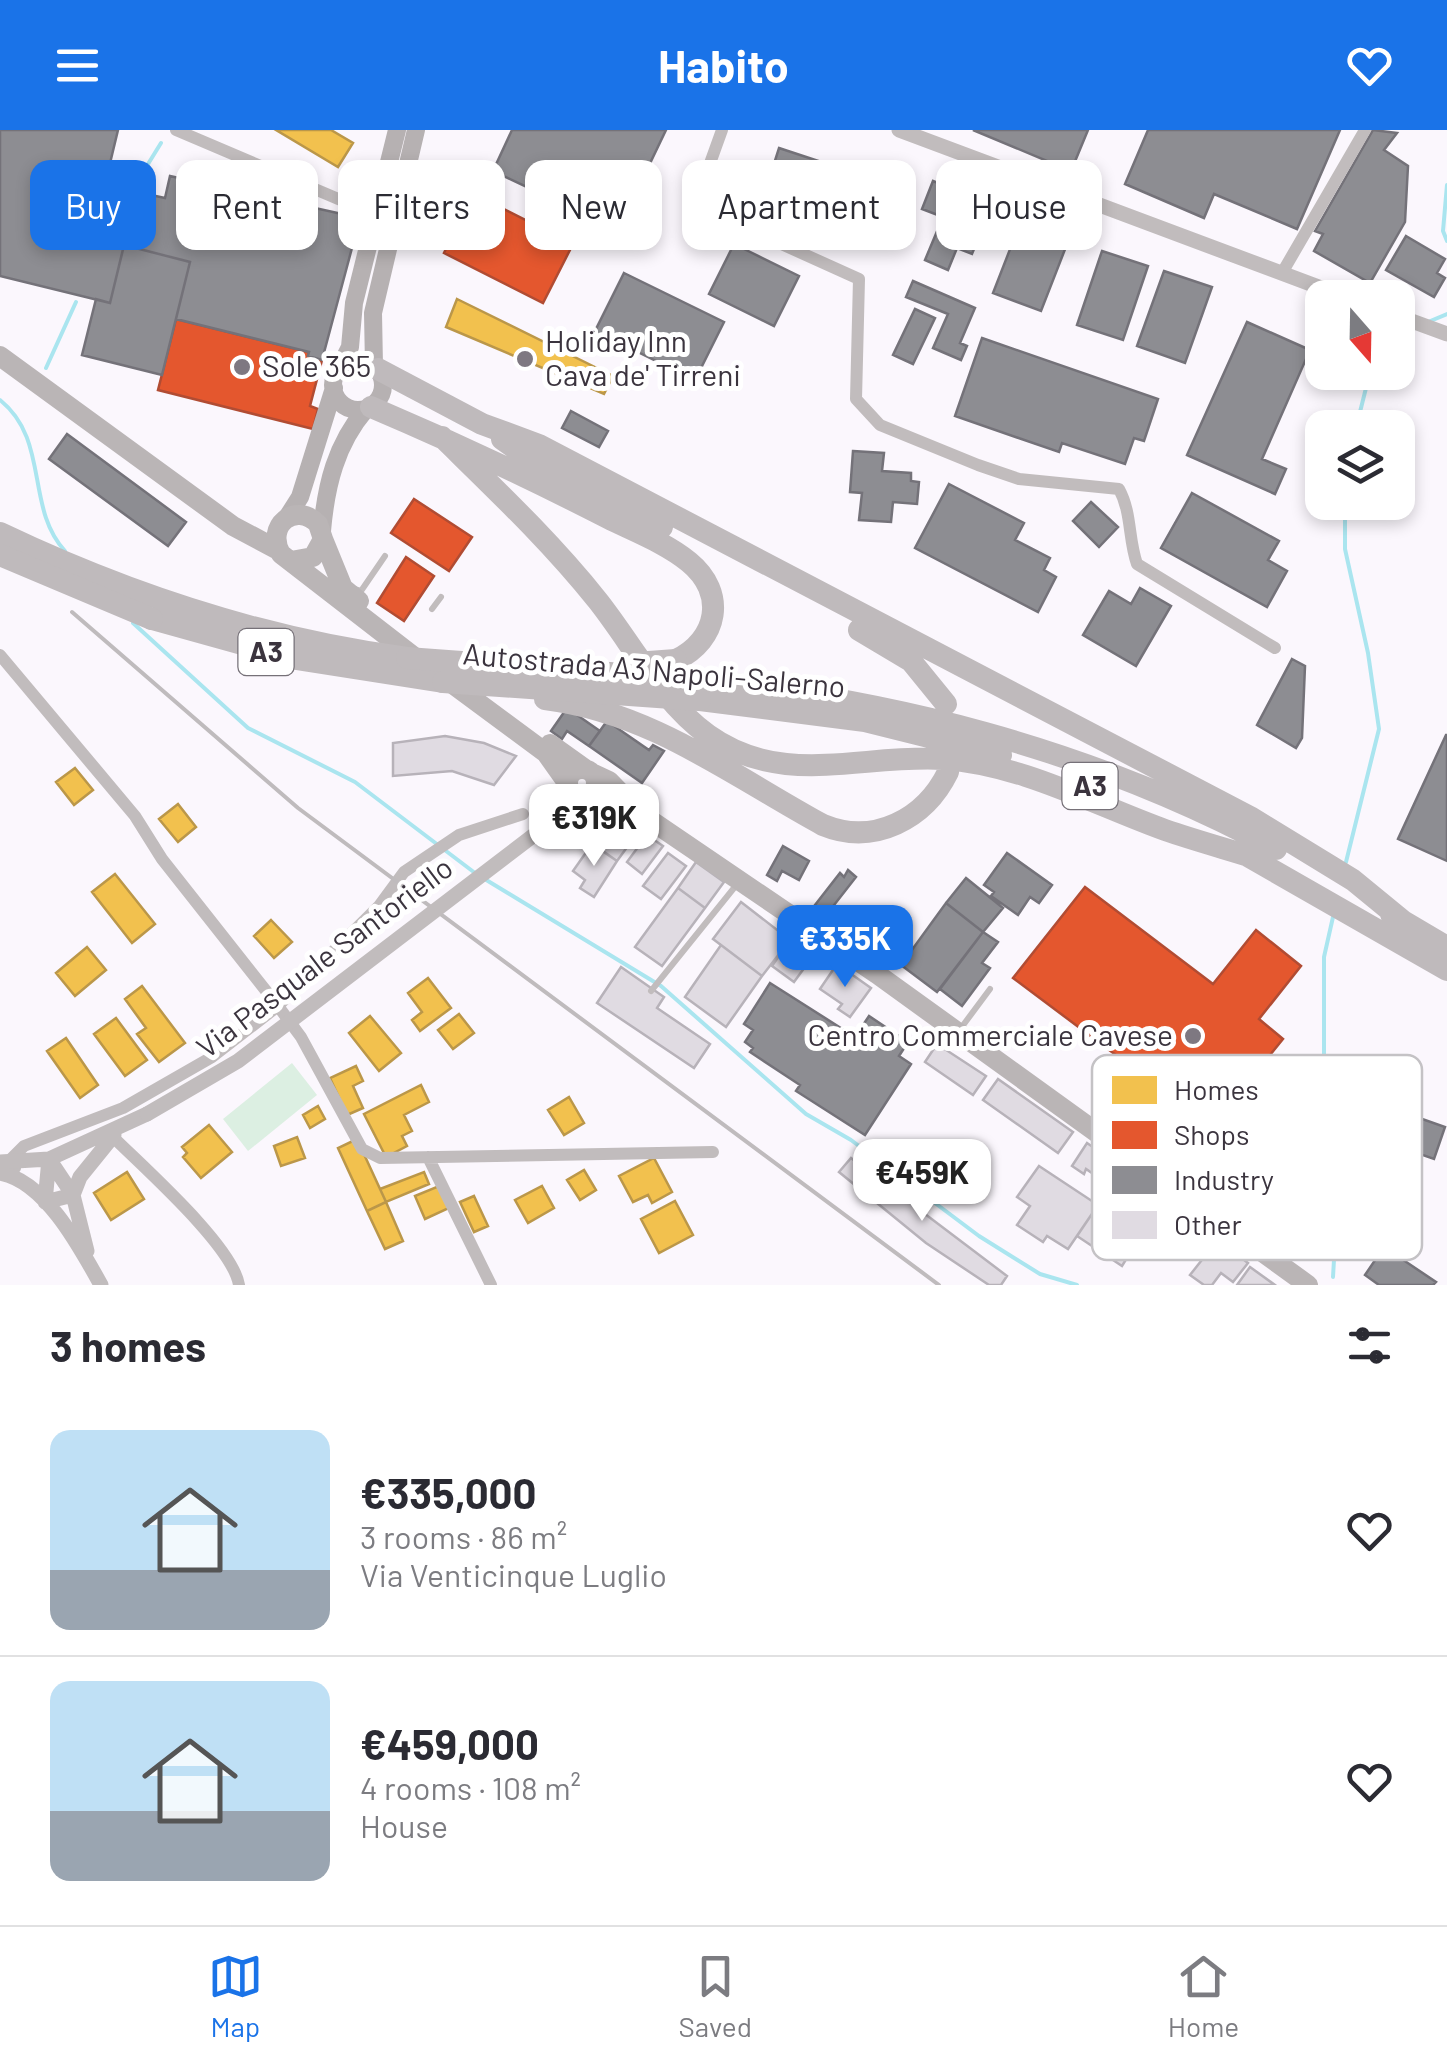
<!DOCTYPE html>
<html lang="en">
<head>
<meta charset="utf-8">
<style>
	body { margin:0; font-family:Barlow,sans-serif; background:#f2f2f3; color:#2b2b33; height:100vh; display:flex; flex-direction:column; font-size:38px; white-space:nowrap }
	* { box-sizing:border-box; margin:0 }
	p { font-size:32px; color:#7c7c81 }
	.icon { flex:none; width:55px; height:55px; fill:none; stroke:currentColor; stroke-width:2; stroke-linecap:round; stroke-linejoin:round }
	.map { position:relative; height:1155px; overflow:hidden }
	.panel { display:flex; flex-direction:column; background:#fff; flex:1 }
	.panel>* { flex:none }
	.banner { position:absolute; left:30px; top:30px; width:1388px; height:90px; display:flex; gap:20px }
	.needle { width:65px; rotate:160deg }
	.buttons { position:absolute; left:1305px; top:150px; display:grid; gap:20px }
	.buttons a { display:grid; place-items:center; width:110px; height:110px; border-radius:20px; background:#fff; box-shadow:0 5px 15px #0003; font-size:50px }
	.price { position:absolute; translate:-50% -85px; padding:0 22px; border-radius:20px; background:#fff; color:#222; font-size:32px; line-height:65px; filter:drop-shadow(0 2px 5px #0008) }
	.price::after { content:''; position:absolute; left:50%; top:60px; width:30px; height:22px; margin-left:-15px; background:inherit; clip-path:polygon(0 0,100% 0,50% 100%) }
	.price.active { background:#1a73e8; color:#fff }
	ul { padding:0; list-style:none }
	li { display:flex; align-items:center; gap:30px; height:250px; padding:0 50px }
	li+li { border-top:2px solid #e1e1e2 }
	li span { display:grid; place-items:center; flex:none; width:280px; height:200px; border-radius:20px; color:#555 }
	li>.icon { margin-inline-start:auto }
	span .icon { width:120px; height:120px; fill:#fffc; stroke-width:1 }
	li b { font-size:42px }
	h2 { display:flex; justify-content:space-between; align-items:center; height:120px; padding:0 50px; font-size:42px }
	.pill { padding:0 35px; border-radius:20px; background:#fff; box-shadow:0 5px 15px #0003; font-size:35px; line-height:90px }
	.pill.active { background:#1a73e8; color:#fff }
	header { display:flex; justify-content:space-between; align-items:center; height:130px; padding:0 50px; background:#1a73e8; color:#fff; font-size:45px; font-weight:700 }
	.tab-bar { display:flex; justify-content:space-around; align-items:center; height:140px; border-top:2px solid #e1e1e2; background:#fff; font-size:28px; color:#7c7c81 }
	.tab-bar a { display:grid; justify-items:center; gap:5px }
	.tab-bar .active { color:#1a73e8 }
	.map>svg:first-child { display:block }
	.green { fill:#dcefe2 }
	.homes { fill:#f2c14e; stroke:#bb9749; stroke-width:2.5 }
	.shops { fill:#e4572e; stroke:#b14c33; stroke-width:2.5 }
	.industry { fill:#8d8d92; stroke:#747279; stroke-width:2.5 }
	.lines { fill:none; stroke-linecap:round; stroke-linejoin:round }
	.stream { stroke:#aae5ef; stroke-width:4 }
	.building { fill:#e0dbe2; stroke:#b7b2b9; stroke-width:2.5 }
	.service { stroke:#c1bcbd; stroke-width:6 }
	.minor { stroke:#c1bcbd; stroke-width:12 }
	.tertiary { stroke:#c1bcbd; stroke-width:15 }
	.secondary { stroke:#b6b1b2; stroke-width:18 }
	.primary { stroke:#bab5b6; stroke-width:20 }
	.motorway { stroke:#bfbabc; stroke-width:22 }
	.rail { stroke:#bfbbbd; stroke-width:4 }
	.tertiary-bridge { stroke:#c1bcbd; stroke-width:15 }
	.motorway-bridge { stroke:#bfbabc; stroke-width:22 }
	.poi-dot { fill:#7e7881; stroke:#fff; stroke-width:4 }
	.labels { text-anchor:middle; stroke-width:10; stroke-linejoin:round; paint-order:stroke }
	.shield { fill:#fff; stroke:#767178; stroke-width:2.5 }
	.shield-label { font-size:28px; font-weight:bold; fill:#3b343e }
	.poi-label { font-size:30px; fill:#3b343e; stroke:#fff; text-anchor:start }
	.street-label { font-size:30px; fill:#3b343e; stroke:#fff }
	.key { fill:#fff; stroke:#c4c2c5; stroke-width:2.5 }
	.key-label { font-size:28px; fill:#3b343e }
</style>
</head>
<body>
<header><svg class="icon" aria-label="menu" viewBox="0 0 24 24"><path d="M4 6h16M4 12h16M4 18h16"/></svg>Habito<svg class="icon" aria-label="heart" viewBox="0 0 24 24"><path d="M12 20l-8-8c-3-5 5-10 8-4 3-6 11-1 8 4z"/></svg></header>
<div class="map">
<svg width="1447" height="1155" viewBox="0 0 1447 1155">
	<rect width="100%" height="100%" fill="#fbf7fd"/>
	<!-- green -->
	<path class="green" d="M292,933L317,965L248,1021L223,989Z"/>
	<!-- homes -->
	<path class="homes" d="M276,0H331L353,13L338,37Z
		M457,169L613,246L604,264L446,197Z
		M75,638L93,660L74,675L56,652Z
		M178,674L196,697L178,712L159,689Z
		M115,744L155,794L132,813L92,762Z
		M271,790L292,812L274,828L254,806Z
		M87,817L106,840L75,866L56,843Z
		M428,848L451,878L420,901L412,890L422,882L408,863Z
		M142,856L185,913L159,932L137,904L146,898L125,869Z
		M459,884L474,903L453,919L438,900Z
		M370,886L401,923L379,941L349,903Z
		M116,888L147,930L125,946L94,904Z
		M66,908L98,955L80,968L47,921Z
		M356,936L363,951L353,956L363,978L347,985L330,948Z
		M421,955L429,972L404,985L412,1001L402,1006L407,1016L386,1027L364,984Z
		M569,967L584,993L564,1005L548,980Z
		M318,976L325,989L310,998L303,985Z
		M209,995L232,1022L201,1048L183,1027L187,1023L182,1017Z
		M297,1007L305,1028L281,1036L274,1016Z
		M357,1009L386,1072L367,1081L338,1018Z
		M654,1028L672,1062L652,1073L648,1065L633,1072L619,1046Z
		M584,1040L596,1060L580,1070L567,1050Z
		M127,1042L144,1069L111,1090L94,1063Z
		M424,1042L429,1054L386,1072L380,1059Z
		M439,1056L449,1078L425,1089L415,1066Z
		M542,1056L554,1078L528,1093L515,1070Z
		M474,1066L488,1096L474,1102L460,1072Z
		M675,1071L693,1105L659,1123L641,1089Z
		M386,1072L403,1111L385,1119L367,1081Z"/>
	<!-- shops -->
	<path class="shops" d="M474,64L573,114L543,173L444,123L454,102L466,107L475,90L463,84Z
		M176,189L309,222L308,226L322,230L310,276L318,279L313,299L158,260Z
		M414,369L472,407L449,441L391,403Z
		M406,427L434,446L404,491L377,473Z
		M1085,757L1213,854L1256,800L1301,836L1259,889L1283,909L1212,997L1013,848Z"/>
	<!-- industry -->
	<path class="industry" d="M0,0H118L105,54L137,62L110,173L0,146Z
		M512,0H666L618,100L493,41Z
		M973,0H1088L1071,41Z
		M1148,0H1340L1297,99L1214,64L1204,88L1125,54Z
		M1373,0L1397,3L1384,20L1408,36L1405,92L1370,153L1314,121L1323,104L1315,101Z
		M779,18L864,46L849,90L765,62Z
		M726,41L752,49L750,76L718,67Z
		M170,46L360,88L322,230L308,226L309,222L176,189L190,132L124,115L137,62L165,68Z
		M933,51L980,70L966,102L979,107L972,124L957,118L948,140L925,130L943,87L922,79Z
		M1021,91L1069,109L1041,181L993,163Z
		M1406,106L1445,129L1437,143L1445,148L1434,167L1386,140Z
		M734,114L799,146L774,196L709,164Z
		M124,115L190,132L162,245L82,225L96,169L110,173Z
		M1102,121L1148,136L1123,210L1077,195Z
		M1164,141L1212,157L1185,233L1137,216Z
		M624,143L724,192L695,250L595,201Z
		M913,151L975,178L960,213L967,216L961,230L933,218L948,184L906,167Z
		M915,179L935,188L913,234L893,225Z
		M1247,192L1310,220L1262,329L1286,339L1275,364L1187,325Z
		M982,208L1158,269L1144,311L1134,308L1125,334L1062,313L1059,322L955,286Z
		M571,281L608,301L599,317L562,298Z
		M67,304L186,392L168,416L49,329Z
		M853,321L884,323L882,341L911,343V351L919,352L917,374L893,372L891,392L859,390L862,363L850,362Z
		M949,354L1024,393L1015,410L1050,428L1044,440L1056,447L1038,482L915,418Z
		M1192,363L1279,411L1268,430L1287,441L1267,477L1161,418Z
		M1091,372L1118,397L1099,417L1073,391Z
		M1140,458L1171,476L1136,536L1083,505L1109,461L1131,474Z
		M1292,529L1305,536L1302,608L1296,618L1257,595Z
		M567,578L600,601L589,616L567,601L562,609L551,601Z
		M607,591L649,620L653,615L664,621L642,653L589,616Z
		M1446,605H1447V731L1398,709Z
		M783,716L809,731L799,750L782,741L777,751L767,745Z
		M1007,723L1052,755L1039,773L1030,767L1018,785L991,766L994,762L984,755Z
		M848,740L856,747L827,784L815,775L840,743L844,747Z
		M966,748L1003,778L983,802L946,773Z
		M946,773L983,802L937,862L901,835Z
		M983,802L998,812L982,833L990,838L962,876L940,859Z
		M770,853L855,907L869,886L908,912L899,926L911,934L865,1005L796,961L800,955L750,922L753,918L745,912L753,900L744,894Z
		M1360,967L1445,997L1434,1029L1348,999Z
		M1384,1117L1436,1152L1433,1155H1379L1365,1145Z"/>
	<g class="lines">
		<!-- stream -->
		<path class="stream" d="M140,47L161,13
			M1447,55L1443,101L1447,111
			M1428,192L1447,184
			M1398,204L1415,197
			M46,238L76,172
			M0,270C50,310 25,378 65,421
			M1356,298L1370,242
			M1345,372V419L1368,523L1379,599L1346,732
			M133,493L248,598L355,652L475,743
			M483,748L661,856L806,984L851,1010L979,1106L1040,1144L1077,1155
			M1333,1147L1340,1026L1324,924V827L1333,787"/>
	</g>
	<!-- building -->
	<path class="building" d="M445,606L484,613L516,626L494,655L452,641L393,646V613Z
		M609,669L644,694L617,731L600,719L618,695L600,682Z
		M647,705L663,716L642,744L627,732Z
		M592,714L617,731L594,767L580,758L585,750L573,741Z
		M668,723L686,736L661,769L643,756Z
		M696,732L724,752L705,778L678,758Z
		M678,758L705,778L662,836L635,817Z
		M741,772L790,810L762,846L713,809Z
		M790,810L813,826L794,852L772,836Z
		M721,815L762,846L726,897L685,867Z
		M837,834L871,858L850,887L838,879L842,874L820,859Z
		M621,837L664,867L657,878L710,914L694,938L597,873Z
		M937,914L986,946L973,965L925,932Z
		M998,949L1073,1002L1058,1023L983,970Z
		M1087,1013L1133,1045L1121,1063L1086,1039L1084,1044L1072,1036Z
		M851,1028L1007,1146L1001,1155H989L926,1113L839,1042Z
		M1039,1036L1098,1075L1068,1119L1047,1106L1043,1112L1017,1095L1030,1076L1017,1067Z
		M1098,1075L1136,1101L1129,1111L1135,1115L1122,1136L1077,1106Z
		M1183,1083L1248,1133L1233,1152L1221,1143L1212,1155H1204L1190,1145L1205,1126L1170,1100Z
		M1250,1137L1275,1155H1237Z"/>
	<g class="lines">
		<!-- service -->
		<path class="service" d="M354,459L361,461L385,426
			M432,479L441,467
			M651,861L738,753
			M961,898L990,859"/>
		<!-- minor -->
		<path class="minor" d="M176,0L376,85
			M722,0L695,75L859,149L856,269L880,295L978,335L1019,349L1119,359C1132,383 1128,408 1137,434L1275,518
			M1282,143L1365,0
			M0,525L135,686L162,729L278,876L301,907L362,1019L380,1028L713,1022
			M112,1006C143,1037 233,1116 239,1155
			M428,1027L491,1155
			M15,1038L12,1028L24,1016L123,978L212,927L278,876L379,776L404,742L459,705L523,684"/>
		<!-- tertiary -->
		<path class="tertiary" d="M899,0L1348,168
			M1398,186L1447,204
			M555,689L590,665
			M49,1029L73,1065L87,1121
			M0,1032L49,1029L147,984
			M0,1043C45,1051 80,1117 101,1155
			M45,1072L73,1065L80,1047L114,1005
			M45,1072L49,1029"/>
		<!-- secondary -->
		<path class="secondary" d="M333 255a25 25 0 1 1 50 0a25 25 0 1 1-50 0Z
			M374,236L373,183L416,0
			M337,243L350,217L354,173L397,0
			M288,386L300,367L334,258
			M322,401C326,355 336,314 366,279"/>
		<!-- primary -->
		<path class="primary" d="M0,226L233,396L278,420
			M323,409L343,458L359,471
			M291,431L313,427L323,409L318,394C295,371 265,396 281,424L418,530
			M446,549L546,623L568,654
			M550,614L585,639
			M568 653a14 14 0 1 1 28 0a14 14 0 1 1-28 0Z
			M594,644L609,651L640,683L877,844L1308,1155"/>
		<!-- motorway -->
		<path class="motorway" d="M378,239L482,294L539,315L1250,687L1353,750L1403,791
			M371,277C451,311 530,348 608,388C634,401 666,413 689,432C727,463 718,510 676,530
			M442,307C496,360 550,411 598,471C632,514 662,572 708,605C782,658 861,624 943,629C1021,634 1093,674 1165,700C1194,710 1223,718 1252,727
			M502,309L531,330L662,397
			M0,403C130,465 264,509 407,528
			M152,489L296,529L443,552
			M859,500L911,531L946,574
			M678,548C889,568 1088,618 1276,719
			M545,569C651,582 731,645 823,695C874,716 925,689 948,642
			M700,570L865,591L1001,625
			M1239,721L1447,840
			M1391,784L1447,817"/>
		<!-- rail -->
		<path class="rail" d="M72,482L298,678L939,1155"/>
		<!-- tertiary-bridge -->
		<path class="tertiary-bridge" d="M147,984L238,931L555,689"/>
		<!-- motorway-bridge -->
		<path class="motorway-bridge" d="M0,425L152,489
			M407,528L678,548
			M635,533L676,530
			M443,552L700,570"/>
	</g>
	<!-- markers -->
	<g class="poi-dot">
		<circle cx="525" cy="229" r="10"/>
		<circle cx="242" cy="237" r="10"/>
		<circle cx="1193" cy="906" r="10"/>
	</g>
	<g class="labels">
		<!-- shield labels -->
		<g class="shield">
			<rect x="238.5" y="499" width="55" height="46" rx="8"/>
			<rect x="1062.5" y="633" width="55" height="46" rx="8"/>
		</g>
		<g class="shield-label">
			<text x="266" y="532">A3</text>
			<text x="1090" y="666">A3</text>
		</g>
		<!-- poi labels -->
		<g class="poi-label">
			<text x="545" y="222">Holiday Inn<tspan x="545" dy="34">Cava de' Tirreni</tspan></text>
			<text x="262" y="247">Sole 365</text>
			<text x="1173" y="916" text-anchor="end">Centro Commerciale Cavese</text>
		</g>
		<!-- street labels -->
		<g class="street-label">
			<text transform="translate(654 541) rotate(5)" y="10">Autostrada A3 Napoli-Salerno</text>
			<text transform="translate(325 828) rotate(-37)" y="10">Via Pasquale Santoriello</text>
		</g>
	</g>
	<!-- legend -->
	<rect x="1092" y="925" width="330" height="205" rx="15" class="key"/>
	<rect x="1112" y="946" width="45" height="28" fill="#f2c14e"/>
	<rect x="1112" y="991" width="45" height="28" fill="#e4572e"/>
	<rect x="1112" y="1036" width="45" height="28" fill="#8d8d92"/>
	<rect x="1112" y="1081" width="45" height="28" fill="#e0dbe2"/>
	<g class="key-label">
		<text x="1174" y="970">Homes</text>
		<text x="1174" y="1015">Shops</text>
		<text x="1174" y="1060">Industry</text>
		<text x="1174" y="1105">Other</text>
	</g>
</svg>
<div class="buttons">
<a><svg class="needle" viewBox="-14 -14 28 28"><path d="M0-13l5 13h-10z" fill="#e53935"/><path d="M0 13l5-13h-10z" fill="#7c7c81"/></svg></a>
<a><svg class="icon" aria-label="layers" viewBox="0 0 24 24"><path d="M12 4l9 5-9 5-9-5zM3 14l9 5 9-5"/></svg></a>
</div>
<b class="price" style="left:594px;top:739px">€319K</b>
<b class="price active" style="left:845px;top:860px">€335K</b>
<b class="price" style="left:922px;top:1094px">€459K</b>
<div class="banner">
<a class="pill active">Buy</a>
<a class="pill">Rent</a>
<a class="pill">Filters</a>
<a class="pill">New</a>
<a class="pill">Apartment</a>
<a class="pill">House</a>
</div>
</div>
<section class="panel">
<h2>3 homes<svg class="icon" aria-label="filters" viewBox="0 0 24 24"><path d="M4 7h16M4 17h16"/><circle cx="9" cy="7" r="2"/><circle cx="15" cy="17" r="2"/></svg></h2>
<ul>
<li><span style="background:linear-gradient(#bfe0f5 70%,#9aa5b1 0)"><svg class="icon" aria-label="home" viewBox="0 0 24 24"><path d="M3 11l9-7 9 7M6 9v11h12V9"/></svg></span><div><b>€335,000</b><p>3 rooms · 86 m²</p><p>Via Venticinque Luglio</p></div><svg class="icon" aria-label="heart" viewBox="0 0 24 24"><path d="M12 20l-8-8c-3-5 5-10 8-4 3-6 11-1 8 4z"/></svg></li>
<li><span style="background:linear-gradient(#bfe0f5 65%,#9aa5b1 0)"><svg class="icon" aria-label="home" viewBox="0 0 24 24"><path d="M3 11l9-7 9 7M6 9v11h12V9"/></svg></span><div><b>€459,000</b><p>4 rooms · 108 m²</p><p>House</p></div><svg class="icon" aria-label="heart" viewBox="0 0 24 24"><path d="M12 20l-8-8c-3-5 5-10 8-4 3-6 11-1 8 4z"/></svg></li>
</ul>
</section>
<nav class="tab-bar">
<a class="active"><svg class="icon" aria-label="map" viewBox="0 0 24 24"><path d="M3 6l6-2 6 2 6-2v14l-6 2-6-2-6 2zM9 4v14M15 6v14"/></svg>Map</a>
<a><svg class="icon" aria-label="saved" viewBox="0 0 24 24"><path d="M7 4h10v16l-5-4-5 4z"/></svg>Saved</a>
<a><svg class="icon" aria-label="home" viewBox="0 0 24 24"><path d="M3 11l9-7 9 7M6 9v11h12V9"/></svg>Home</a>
</nav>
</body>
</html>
